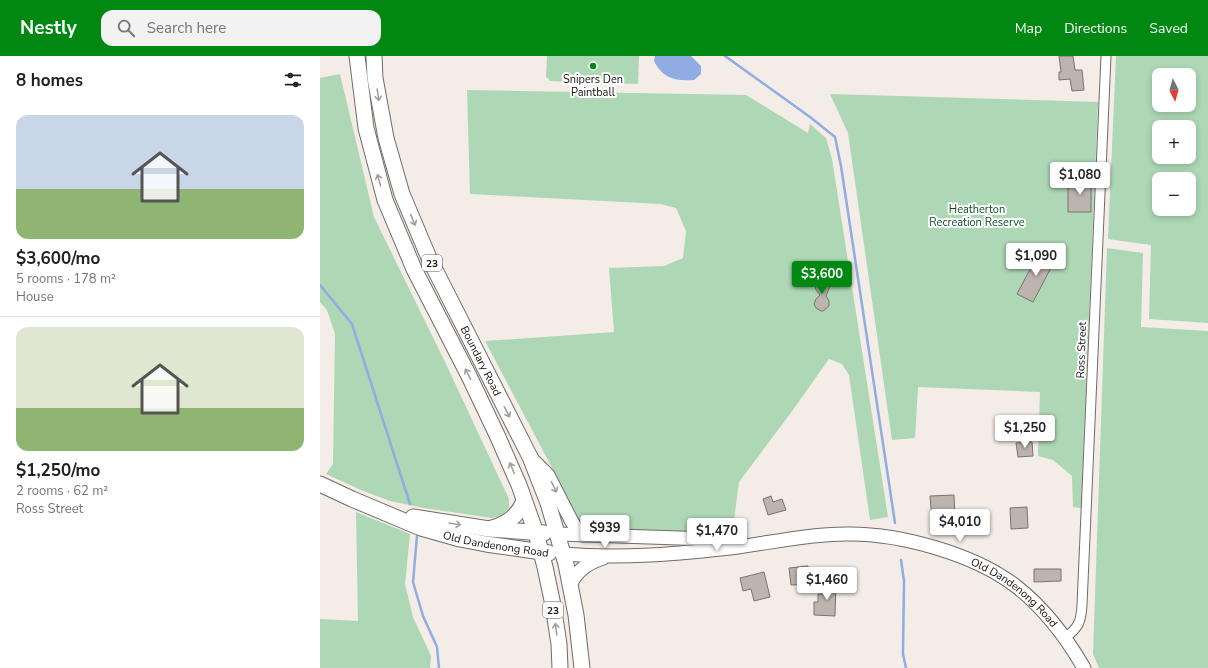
<!DOCTYPE html>
<html lang="en">
<head>
<meta charset="utf-8">
<style>
	body { margin:0; font-family:"Nunito Sans",sans-serif; background:#f2f2f2; color:#202124; height:100vh; display:flex; flex-direction:column; font-size:15px; white-space:nowrap }
	* { box-sizing:border-box; margin:0 }
	p { font-size:13px; color:#757577 }
	.icon { flex:none; width:22px; height:22px; fill:none; stroke:currentColor; stroke-width:2; stroke-linecap:round; stroke-linejoin:round }
	.map { position:relative; flex:1; overflow:hidden }
	.side { display:flex; flex-direction:column; background:#fff; width:320px }
	.side>* { flex:none }
	.needle { width:26px; rotate:174deg }
	.tools { position:absolute; left:832px; top:12px; display:grid; gap:8px }
	.tools a { display:grid; place-items:center; width:44px; height:44px; border-radius:8px; background:#fff; box-shadow:0 2px 6px #0003; font-size:20px }
	.price { position:absolute; translate:-50% -34px; padding:0 9px; border-radius:4px; background:#fff; color:#222; font-size:13px; line-height:26px; filter:drop-shadow(0 1px 2px #0008) }
	.price::after { content:''; position:absolute; left:50%; top:24px; width:12px; height:9px; margin-left:-6px; background:inherit; clip-path:polygon(0 0,100% 0,50% 100%) }
	.price.active { background:#008812; color:#fff }
	ul { padding:0; list-style:none }
	li { display:grid; align-content:center; gap:8px; height:212px; padding:0 16px }
	li+li { border-top:1px solid #e0e0e0 }
	li span { display:grid; place-items:center; height:124px; border-radius:12px; color:#555 }
	li>.icon { margin-inline-start:auto }
	span .icon { width:72px; height:72px; fill:#fffc; stroke-width:1 }
	li b { font-size:17px }
	h2 { display:flex; justify-content:space-between; align-items:center; height:48px; padding:0 16px; font-size:17px }
	header { display:flex; align-items:center; gap:24px; box-sizing:border-box; height:56px; padding:0 20px; background:#008812; color:#fff }
	header strong { font-size:19px }
	nav { display:flex; gap:22px; margin-inline-start:auto; font-size:14px }
	.search { width:280px; height:36px; background:#f2f2f2; display:flex; align-items:center; gap:10px; box-sizing:border-box; padding:0 14px; border-radius:12px; color:#757577; font-size:15px }
	main { display:flex; flex:1; min-height:0 }
	.map>svg:first-child { display:block }
	.green { fill:#add7b5; fill-rule:evenodd }
	.water { fill:#90ace3 }
	.lines { fill:none; stroke-linecap:round; stroke-linejoin:round }
	.stream { stroke:#90ace3; stroke-width:2.5 }
	.building { fill:#bcb5af; stroke:#7a736e }
	.street-casing { stroke:#726b65; stroke-width:11 }
	.secondary-casing { stroke:#726b65; stroke-width:15 }
	.primary-casing { stroke:#726b65; stroke-width:17 }
	.street { stroke:#fff; stroke-width:9 }
	.secondary { stroke:#fff; stroke-width:13 }
	.primary { stroke:#fff; stroke-width:15 }
	.oneway { stroke:#a1a09f }
	.poi-dot { fill:#008812; stroke:#fff; stroke-width:1.5 }
	.labels { text-anchor:middle; stroke-width:4; stroke-linejoin:round; paint-order:stroke }
	.shield { fill:#fff; stroke:#5a5857; stroke-width:1 }
	.shield-label { font-size:10px; font-weight:bold; fill:#14110f }
	.poi-label { font-size:11px; fill:#14110f; stroke:#fff }
	.park-label { font-size:11px; fill:#0c4d24; stroke:#fff }
	.street-label { font-size:11px; fill:#14110f; stroke:#fff }
</style>
</head>
<body>
<header>
<strong>Nestly</strong>
<div class="search"><svg class="icon" aria-label="search" viewBox="0 0 24 24"><circle cx="10" cy="10" r="6"/><path d="M15 15l6 6"/></svg>Search here</div>
<nav><a>Map</a><a>Directions</a><a>Saved</a></nav>
</header>
<main>
<section class="side">
<h2>8 homes<svg class="icon" aria-label="filters" viewBox="0 0 24 24"><path d="M4 7h16M4 17h16"/><circle cx="9" cy="7" r="2"/><circle cx="15" cy="17" r="2"/></svg></h2>
<ul>
<li><span style="background:linear-gradient(#c9d6e8 60%,#8fb573 0)"><svg class="icon" aria-label="home" viewBox="0 0 24 24"><path d="M3 11l9-7 9 7M6 9v11h12V9"/></svg></span><div><b>$3,600/mo</b><p>5 rooms · 178 m²</p><p>House</p></div></li>
<li><span style="background:linear-gradient(#dfe7d0 65%,#8fb573 0)"><svg class="icon" aria-label="home" viewBox="0 0 24 24"><path d="M3 11l9-7 9 7M6 9v11h12V9"/></svg></span><div><b>$1,250/mo</b><p>2 rooms · 62 m²</p><p>Ross Street</p></div></li>
</ul>
</section>
<div class="map">
<svg width="888" height="612" viewBox="0 0 888 612">
	<rect width="100%" height="100%" fill="#f4ece6"/>
	<!-- green -->
	<path class="green" d="M227,0H319L318,28L230,25L226,20Z
		M796,0H888V267L829,263L831,189L788,183ZM839,19H869V49H839ZM839,71H869V101H839ZM839,123H869V153H839Z
		M20,18L54,161L126,308L189,443V452L181,460L172,462L104,452L70,445L41,434L6,418L13,408L15,278L7,254L0,246V22Z
		M147,34L426,39L488,77L490,68L506,82L512,103L568,461L550,464L529,319L522,308L509,303L470,358L419,426L412,479L270,474L258,466L239,425L165,285L294,276L289,212L344,210L363,202L366,175L356,152L341,148L150,138Z
		M510,38L778,46L761,452L753,451L752,420L733,404L718,400L720,336L598,331L595,382L572,384L528,77Z
		M787,192L823,197L821,271L888,275V612H779L773,598Z
		M36,456L90,478L85,528L93,561L111,600L110,612H0V563L38,565Z"/>
	<!-- water -->
	<path class="water" d="M335,0H371L381,10V18L374,24C356,25 343,23 334,5Z"/>
	<g class="lines">
		<!-- stream -->
		<path class="stream" d="M405,0L490,61L515,81L521,110L575,467
			M0,229L32,268L90,448
			M97,480L93,526L103,560L117,591L119,612
			M581,504L584,525L583,598L586,612"/>
	</g>
	<!-- building -->
	<path class="building" d="M739,0H753L755,14H762L764,34L752,35L750,23L739,24V16H741Z
		M748,125H771V156H748Z
		M719,196L735,204L713,246L697,238Z
		M499,223H504L507,224L510,228V230L506,240L509,245V250L503,255H501L496,252L494,248L496,243L500,239L496,234L495,229Z
		M712,386L713,400L698,401L696,387Z
		M634,439L635,462L612,464L610,440Z
		M451,440L453,446L462,443L466,454L448,459L443,443Z
		M707,451L708,472L691,473L690,452Z
		M647,459L662,460L660,476L646,475Z
		M488,510L490,528L471,529L469,512Z
		M714,513H741V525L714,526Z
		M444,516L450,541L434,545L431,533L423,535L420,522Z
		M506,524H516L515,560L494,559V546H498V538H506Z"/>
	<g class="lines">
		<defs>
			<path id="street" d="M745,582C759,571 761,566 762,549L786,0"/>
			<g id="secondary">
				<path d="M211,402L228,419L252,466L256,472L263,479"/>
				<path d="M238,478L419,484"/>
				<path id="s1" d="M243,498C301,503 360,498 418,491C454,486 490,478 526,478C579,477 655,498 697,531C725,553 746,581 764,612"/>
				<path d="M250,529C257,514 268,507 283,502"/>
			</g>
			<g id="primary">
				<path d="M37,0L46,72L65,144L94,213L149,320L177,379L199,429L216,477L225,511L233,549L239,588L240,612"/>
				<path id="s2" d="M54,0L55,22L66,82L82,138L109,202L210,401L228,447L246,508L256,559L262,612"/>
				<path id="s3" d="M0,428L32,443L101,472L140,483L166,488L229,497"/>
				<path d="M93,461L169,473L224,477"/>
				<path d="M172,472C187,468 198,460 204,445"/>
			</g>
		</defs>
		<!-- street casing -->
		<use href="#street" class="street-casing"/>
		<!-- secondary casing -->
		<use href="#secondary" class="secondary-casing"/>
		<!-- primary casing -->
		<use href="#primary" class="primary-casing"/>
		<!-- street -->
		<use href="#street" class="street"/>
		<!-- secondary -->
		<use href="#secondary" class="secondary"/>
		<!-- primary -->
		<use href="#primary" class="primary"/>
	</g>
	<!-- one-way arrows -->
	<defs><path id="oneway-shaft" d="M-6 0H5M1.5-3L5.5 0L1.5 3" fill="none" stroke-width="1.6" stroke-linecap="round" stroke-linejoin="round"/></defs>
	<g class="oneway">
		<use href="#oneway-shaft" transform="translate(58 39) rotate(82)"/>
		<use href="#oneway-shaft" transform="translate(59 124) rotate(-105)"/>
		<use href="#oneway-shaft" transform="translate(93 164) rotate(67)"/>
		<use href="#oneway-shaft" transform="translate(148 318) rotate(-117)"/>
		<use href="#oneway-shaft" transform="translate(187 356) rotate(63)"/>
		<use href="#oneway-shaft" transform="translate(192 412) rotate(-113)"/>
		<use href="#oneway-shaft" transform="translate(234 431) rotate(64)"/>
		<use href="#oneway-shaft" transform="translate(135 468) rotate(9)"/>
		<use href="#oneway-shaft" transform="translate(236 573) rotate(-98)"/>
	</g>
	<!-- markers -->
	<circle class="poi-dot" cx="273" cy="10" r="4"/>
	<g class="labels">
		<!-- shield labels -->
		<g class="shield">
			<rect x="102" y="199" width="20" height="16" rx="3"/>
			<rect x="223" y="546" width="20" height="16" rx="3"/>
		</g>
		<g class="shield-label">
			<text x="112" y="211">23</text>
			<text x="233" y="558">23</text>
		</g>
		<!-- poi labels -->
		<g class="poi-label">
			<text x="273" y="27">Snipers Den<tspan x="273" dy="13">Paintball</tspan></text>
		</g>
		<!-- park labels -->
		<g class="park-label">
			<text x="657" y="157">Heatherton<tspan x="657" dy="13">Recreation Reserve</tspan></text>
		</g>
		<!-- street labels -->
		<g class="street-label">
			<text transform="translate(761 294) rotate(-88)" y="4">Ross Street</text>
			<text dy="4" stroke="none"><textPath href="#s2" startOffset="326">Boundary Road</textPath></text>
			<text dy="4" stroke="none"><textPath href="#s3" startOffset="187">Old Dandenong Road</textPath></text>
			<text dy="4" stroke="none"><textPath href="#s1" startOffset="467">Old Dandenong Road</textPath></text>
		</g>
	</g>
</svg>
<div class="tools">
<a><svg class="needle" viewBox="-14 -14 28 28"><path d="M0-13l5 13h-10z" fill="#e53935"/><path d="M0 13l5-13h-10z" fill="#757577"/></svg></a>
<a>+</a>
<a>−</a>
</div>
<b class="price" style="left:760px;top:140px">$1,080</b>
<b class="price" style="left:716px;top:221px">$1,090</b>
<b class="price active" style="left:502px;top:239px">$3,600</b>
<b class="price" style="left:705px;top:393px">$1,250</b>
<b class="price" style="left:640px;top:487px">$4,010</b>
<b class="price" style="left:285px;top:493px">$939</b>
<b class="price" style="left:397px;top:496px">$1,470</b>
<b class="price" style="left:507px;top:545px">$1,460</b>
</div>
</main>
</body>
</html>
